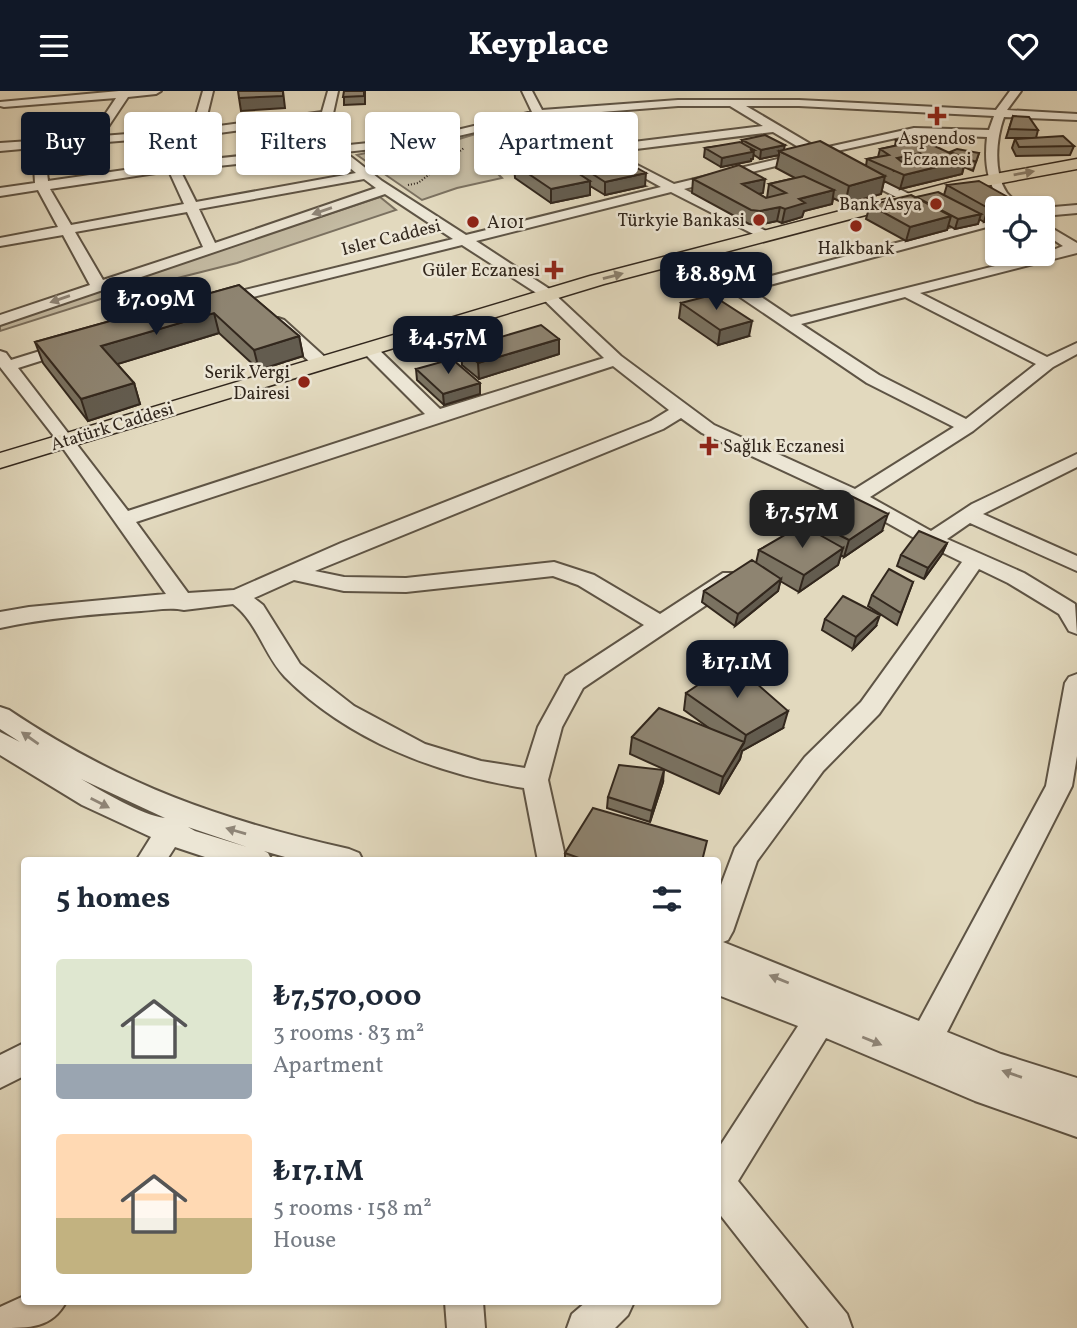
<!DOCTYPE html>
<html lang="en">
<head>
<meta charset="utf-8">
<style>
	body { margin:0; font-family:Vollkorn,serif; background:#f6f6f7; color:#1f2937; height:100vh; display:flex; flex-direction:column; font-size:26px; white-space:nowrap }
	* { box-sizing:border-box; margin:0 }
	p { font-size:23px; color:#747a83 }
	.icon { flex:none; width:38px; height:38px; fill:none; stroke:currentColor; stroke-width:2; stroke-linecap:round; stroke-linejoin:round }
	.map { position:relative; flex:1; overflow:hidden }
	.details { position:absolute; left:21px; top:766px; width:700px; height:448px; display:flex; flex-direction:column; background:#fff; border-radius:7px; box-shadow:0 2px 5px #0004 }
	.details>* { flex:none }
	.top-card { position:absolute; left:21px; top:21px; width:700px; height:63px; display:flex; gap:14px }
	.tools { position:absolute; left:985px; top:105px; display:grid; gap:14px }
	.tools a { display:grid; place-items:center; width:70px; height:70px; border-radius:7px; background:#fff; box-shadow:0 2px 5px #0004; font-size:35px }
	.price { position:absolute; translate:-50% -60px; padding:0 16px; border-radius:14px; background:#111827; color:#fff; font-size:23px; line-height:46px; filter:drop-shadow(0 2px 4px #0008) }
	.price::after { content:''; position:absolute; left:50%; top:42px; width:21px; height:16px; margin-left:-10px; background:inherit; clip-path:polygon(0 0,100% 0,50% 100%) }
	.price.current { background:#222; color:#fff }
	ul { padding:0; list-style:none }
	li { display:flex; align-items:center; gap:21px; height:175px; padding:0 35px }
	li span { display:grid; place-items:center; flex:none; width:196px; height:140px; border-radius:7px; color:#555 }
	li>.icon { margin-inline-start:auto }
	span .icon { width:84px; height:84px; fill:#fffc; stroke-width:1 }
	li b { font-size:30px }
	h2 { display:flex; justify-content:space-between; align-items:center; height:84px; padding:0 35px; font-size:30px }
	.tag { padding:0 24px; border-radius:7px; background:#fff; box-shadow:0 2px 5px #0004; font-size:24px; line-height:63px }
	.tag.current { background:#111827; color:#fff }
	header { display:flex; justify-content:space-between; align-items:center; height:91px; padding:0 35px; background:#111827; color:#fff; font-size:32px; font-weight:800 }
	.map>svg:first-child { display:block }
	.green { fill:#c4bba3; stroke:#7b7160; stroke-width:2 }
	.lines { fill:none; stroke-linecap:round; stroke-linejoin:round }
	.minor-casing { stroke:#5e5445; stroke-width:4 }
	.major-casing { stroke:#32271d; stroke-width:3 }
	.path { stroke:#32271d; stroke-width:2; stroke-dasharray:1 2; stroke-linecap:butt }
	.minor { fill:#ece6d5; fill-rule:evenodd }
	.major { fill:#e2d9be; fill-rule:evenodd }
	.wall { fill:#7a7261; stroke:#32271d; stroke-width:2 }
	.shaded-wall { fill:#635c4f; stroke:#32271d; stroke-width:2 }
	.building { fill:#8e8471; stroke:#32271d; stroke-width:2; fill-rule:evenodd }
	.oneway { fill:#8a806e }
	.oneway2 { fill:#8f8679 }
	.poi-dot { fill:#8f2418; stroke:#ece6d5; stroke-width:2.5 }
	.labels { text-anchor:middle; stroke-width:5; stroke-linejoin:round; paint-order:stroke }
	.far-poi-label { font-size:18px; fill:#32271d; stroke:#ece6d5; text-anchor:end }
	.far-street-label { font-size:18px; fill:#32271d; stroke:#ece6d5 }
</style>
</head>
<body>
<header><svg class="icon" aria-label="menu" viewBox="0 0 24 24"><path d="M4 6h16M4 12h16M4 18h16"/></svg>Keyplace<svg class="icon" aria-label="heart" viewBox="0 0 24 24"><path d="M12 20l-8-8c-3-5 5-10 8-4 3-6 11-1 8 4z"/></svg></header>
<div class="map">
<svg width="1077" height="1237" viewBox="0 0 1077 1237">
	<rect width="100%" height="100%" fill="#e2d9be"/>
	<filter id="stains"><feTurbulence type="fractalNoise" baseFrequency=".00286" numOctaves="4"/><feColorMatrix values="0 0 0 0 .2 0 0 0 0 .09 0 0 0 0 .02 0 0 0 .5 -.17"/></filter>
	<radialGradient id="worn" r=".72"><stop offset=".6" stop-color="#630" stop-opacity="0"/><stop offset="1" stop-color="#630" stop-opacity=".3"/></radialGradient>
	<!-- green -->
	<path class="green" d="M526,28L588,62L496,81L502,87L457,97L422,109L357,64L379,59L449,51Z
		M380,106L396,119L237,172L126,200L0,240V232Z"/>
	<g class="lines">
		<defs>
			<path id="minor" d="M119,0H161L156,3L128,6L102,45L192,38L203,0H213L204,37L322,21L328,0H338L330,36L339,55L428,46L532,21L522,0H532L542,19L678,9H799L996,19L1010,0H1021L1007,19L1077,23V29L1004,26C996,48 993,81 1007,102C1012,108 1019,112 1023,117H1009C987,99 984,73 987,46L914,43L828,62L913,105V111L908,112L816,65L684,98L770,142V148L765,149L671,101L476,150L548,197L621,265L714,334L855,398L954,336L867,292L684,168V162H694L741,193L998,125V133L751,199L791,226L1043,163L1063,155L1043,142V132L1077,152V162L920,202L1047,266L1077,252V263L1053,276L973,340L870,406L931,440L972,413L1077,363V376L983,423L1077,465V480L970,432L947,448L1024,482L1075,513L1077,543L1069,540L1059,523L1008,492L979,478L879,623L823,680L757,770L733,840L728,849L723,851L919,930L1046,695L1065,592L1069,586L1077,583V665L1072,695L947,941L1001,963L1077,987V1046L975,1010L826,947L738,1090L847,1223L852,1237H809L718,1121V1058L798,935L718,904V802L735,757L805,666L861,611L962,471L925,453L857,415L844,420L837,418L834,414L842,407L702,342L681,327L663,338L315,480L344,486L406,487L554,471L594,484L660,523L723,482H739L742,487L739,492L583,597L562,636L548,689L566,770H538L524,697C437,683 349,650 285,586C264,564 258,532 233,513L184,519C170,516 155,519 141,520C94,523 46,527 0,537V521L29,516L166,503L60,353L0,276V260L6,262L11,269L66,252H78L80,255L78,258L18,277L128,420L425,323L362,260L360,257L362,254H374L440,318L604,267L538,203L462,154L217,215L209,210L212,207L453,148L385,103L0,234V224L90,194L63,144L0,155V147L58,136L38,99L0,105V97L35,92L33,57L0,60V52L90,46L116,7L4,16L0,15V11ZM678,15H730L763,35L601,55L550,25ZM746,15H799L994,25L989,39L914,37L819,58ZM536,27L661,96L466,144L382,90L345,61L428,52ZM321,28L318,36L327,56L173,72L48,90L44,56L219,42ZM773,41L807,61L674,93L612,61ZM333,63L356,82L196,111L180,79ZM169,80L184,113L71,134L50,98ZM364,88L376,97L215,152L199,118ZM187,121L203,156L103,189L75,141ZM905,206L1036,273L966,328L879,284L801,233ZM613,275L669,319L651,330L341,452L234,499L188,502L136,431ZM553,485L578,494L644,534L566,585L538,636L525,677L481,670L425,653L354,615L300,573L263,514L254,507L294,489L344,500L406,501Z
				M1077,114V122L1043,125L1042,117Z
				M278,227L284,229L327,268L329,272L327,276H315L272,235L270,232Z
				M0,616L9,619C119,693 220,729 349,758L359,762L363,770H299L264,760L268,762L272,770H217L175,756L166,770H136L151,746L82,714L0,664V641L20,651L0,638ZM81,688L165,727C141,724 104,701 81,688ZM188,736L247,756L195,740Z
				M24,952V985L0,997V964Z
				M24,1205V1211H66C52,1237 30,1237 0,1237V1216Z
				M445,1211H483L485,1237H447Z
				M586,1211H634L628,1224L615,1237H567L572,1223Z"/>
			<path id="major" d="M1077,68V78L953,101L604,193L0,377V362L590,185L952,91Z"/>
		</defs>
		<!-- minor casing -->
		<use href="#minor" class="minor-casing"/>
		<!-- major casing -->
		<use href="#major" class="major-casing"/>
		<!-- path -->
		<path class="path" d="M408,94L418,92L464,57"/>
		<!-- minor -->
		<use href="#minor" class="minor"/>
		<!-- major -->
		<use href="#major" class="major"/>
	</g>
	<!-- wall -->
	<path class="wall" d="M344,0H365V13L344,14Z
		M1013,25L1038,39L1036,47L1074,55L1070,64L1016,65L1012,57L1015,48L1031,47H1006Z
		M742,49L784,59L866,75L867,68L878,66L880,58L895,55L896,49L949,62H979L973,80L964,76L962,83L900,98L884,90L881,103L845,113L833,107L832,113L804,120L802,126L782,132L777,130L758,134L749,133L692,102L693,88L763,102L759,103L766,107H767L769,93L795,87L776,77L779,64L760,68L754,64L751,70L721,76L704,66L705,57L742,52Z
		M514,73L580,83V75L645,95L605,104L590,95V104L551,112L515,87Z
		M947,94L1013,109L984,131L979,128L978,133L955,138L948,134L947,139L906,150L866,128L870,114L916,106L944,104Z
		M239,194L299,245L303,265L259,279L219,242L117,273L134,292L140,313L88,330L43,272L35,251Z
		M681,212L749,245L718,254L679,227Z
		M461,258L559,263L479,288L462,274Z
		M416,278L480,292V303L444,314L417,289Z
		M807,428L882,440L844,466L841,464L838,474L799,501L780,490L778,500L735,535L702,511L704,500L756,472L759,459L805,436Z
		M947,452L942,463L924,488L897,475L901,464Z
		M913,491L897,534L868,515L872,504Z
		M825,528L876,535L853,558L822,539Z
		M686,602L783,637L742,660L740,668L719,703L630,663L632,646L709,637L684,619Z
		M663,691L650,731L607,717L608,706Z
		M565,762L702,770H565Z"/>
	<!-- shaded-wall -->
	<path class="shaded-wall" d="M283,0L285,17L241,20L239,7Z
		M785,54L783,62L779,60V64L760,68L761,59Z
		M754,59L753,68H751V70L721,76L722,67Z
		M920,62L916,75L894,80L897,67Z
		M965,69L962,83L900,98L904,84Z
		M646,82L645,95L605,104V91Z
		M885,85L881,103L845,113L849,95Z
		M765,88L763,102L740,107L742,93Z
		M590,90V104L551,112V98Z
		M834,99L832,113L804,120L802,126L782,132L785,118L799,108Z
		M1013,109L1011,117H998V127L984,131L988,117Z
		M780,116L777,130L758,134L760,120Z
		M981,123L978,133L955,138L958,128Z
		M951,125L947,139L906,150L910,136Z
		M214,222L219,242L108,276L101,255Z
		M752,230L749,245L718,254L720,239Z
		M299,245L303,265L259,279L254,259Z
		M559,248V263L479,288L478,272Z
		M134,292L140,313L88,330L81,308Z
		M480,292V303L444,314L443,303Z
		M888,423L882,440L844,466L849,449Z
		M947,452L942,463L924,488L928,477Z
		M843,457L838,474L799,501L804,484Z
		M781,488L778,500L735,535L738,523Z
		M880,524L876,535L853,558L856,546Z
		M788,620L783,637L742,660L740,668L719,703L723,686L744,652L746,644Z
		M664,679L663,691L650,731L652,720Z"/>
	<!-- building -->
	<path class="building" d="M238,0H283V5L239,7Z
		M344,0H364V5L343,6Z
		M1013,25L1029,26L1038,39L1009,38Z
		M765,44L785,54L761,59L742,49Z
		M1063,45L1074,55L1019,56L1015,48Z
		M915,46L965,69L904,84L867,68L889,64L880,58L903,53L896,49ZM920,62L929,67L903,72L897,67Z
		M820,50L885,85L849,95L779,60Z
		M740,51L754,59H751L752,61L722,67L705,57Z
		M957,58L979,62L976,71L950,61Z
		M553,66L590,90L551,98L514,73Z
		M619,67L646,82L605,91L580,75Z
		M739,74L765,88L742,93L766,107L786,102L769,93L804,85L834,99L799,108L805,112L785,118L780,116L760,120L751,119L693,88Z
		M979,90L1013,109L988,117L947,94Z
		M938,101L981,123L958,128L916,106Z
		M911,104L951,125L910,136L870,114Z
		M239,194L299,245L254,259L214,222L101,255L134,292L81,308L35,251Z
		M712,204L752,230L720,239L681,212Z
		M541,234L559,248L478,272L461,258Z
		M452,268L480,292L443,303L416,278Z
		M851,405L888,423L849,449L807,428L843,406Z
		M802,434L843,457L804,484L759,459Z
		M919,440L947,452L928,477L901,464Z
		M752,469L781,488L738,523L704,500Z
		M889,478L913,491L901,522L872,504Z
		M843,505L880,524L856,546L825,528Z
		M732,571L788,620L746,644L686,602Z
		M659,617L744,651L723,686L632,646Z
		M619,674L664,679L652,720L608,706Z
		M593,717L707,750L702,770H587L565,762Z"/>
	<!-- one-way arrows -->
	<defs><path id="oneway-solid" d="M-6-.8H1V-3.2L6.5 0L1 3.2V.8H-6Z" transform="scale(1.75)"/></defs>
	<g class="oneway">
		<use href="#oneway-solid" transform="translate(1024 82) rotate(-10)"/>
		<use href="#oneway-solid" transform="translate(613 185) rotate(-15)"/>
	</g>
	<g class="oneway2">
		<use href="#oneway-solid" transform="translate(322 120) rotate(161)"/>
		<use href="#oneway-solid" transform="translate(60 208) rotate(161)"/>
		<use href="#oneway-solid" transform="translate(30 647) rotate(-145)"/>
		<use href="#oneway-solid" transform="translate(100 712) rotate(27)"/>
		<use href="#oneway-solid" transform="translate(236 740) rotate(-164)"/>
		<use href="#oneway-solid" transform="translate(779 888) rotate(-158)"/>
		<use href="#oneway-solid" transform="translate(872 950) rotate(22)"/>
		<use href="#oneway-solid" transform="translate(1012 983) rotate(-161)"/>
	</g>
	<!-- markers -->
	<g class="poi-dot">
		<path d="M933.5 14.5h7v7h7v7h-7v7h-7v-7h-7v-7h7z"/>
		<circle cx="936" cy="113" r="7"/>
		<circle cx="759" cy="129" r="7"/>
		<circle cx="473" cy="131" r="7"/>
		<circle cx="856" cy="135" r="7"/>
		<path d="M550.5 168.5h7v7h7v7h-7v7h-7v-7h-7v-7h7z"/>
		<circle cx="304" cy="291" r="7"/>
		<path d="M705.5 344.5h7v7h7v7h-7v7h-7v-7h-7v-7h7z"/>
	</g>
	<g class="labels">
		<!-- far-poi labels -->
		<g class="far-poi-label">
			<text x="937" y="53" text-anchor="middle">Aspendos<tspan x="937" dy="21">Eczanesi</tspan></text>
			<text x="922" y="119">Bank Asya</text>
			<text x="745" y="135">Türkyie Bankasi</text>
			<text x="487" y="137" text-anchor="start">A101</text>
			<text x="856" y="163" text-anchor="middle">Halkbank</text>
			<text x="540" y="185">Güler Eczanesi</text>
			<text x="290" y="287">Serik Vergi<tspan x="290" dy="21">Dairesi</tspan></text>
			<text x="723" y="361" text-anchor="start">Sağlık Eczanesi</text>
		</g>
		<!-- far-street labels -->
		<g class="far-street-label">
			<text transform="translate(391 146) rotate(-14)" y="6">Isler Caddesi</text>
			<text transform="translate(112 335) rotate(-17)" y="6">Atatürk Caddesi</text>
		</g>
	</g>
	<rect width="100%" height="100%" filter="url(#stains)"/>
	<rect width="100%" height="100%" fill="url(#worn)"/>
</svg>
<div class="tools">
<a><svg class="icon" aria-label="locate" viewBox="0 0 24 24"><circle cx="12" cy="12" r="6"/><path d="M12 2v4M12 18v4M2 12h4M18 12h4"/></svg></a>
</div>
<b class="price" style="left:716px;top:221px">₺8.89M</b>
<b class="price" style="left:156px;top:246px">₺7.09M</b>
<b class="price" style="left:448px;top:285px">₺4.57M</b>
<b class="price current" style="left:802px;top:459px">₺7.57M</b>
<b class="price" style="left:737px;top:609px">₺17.1M</b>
<div class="top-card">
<a class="tag current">Buy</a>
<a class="tag">Rent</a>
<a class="tag">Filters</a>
<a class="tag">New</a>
<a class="tag">Apartment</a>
</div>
<section class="details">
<h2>5 homes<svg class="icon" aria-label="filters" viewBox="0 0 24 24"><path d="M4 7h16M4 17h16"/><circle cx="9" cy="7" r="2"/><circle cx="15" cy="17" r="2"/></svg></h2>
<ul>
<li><span style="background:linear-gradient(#dfe7d0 75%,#9aa5b1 0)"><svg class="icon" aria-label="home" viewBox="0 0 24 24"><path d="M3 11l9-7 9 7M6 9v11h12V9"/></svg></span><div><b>₺7,570,000</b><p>3 rooms · 83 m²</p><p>Apartment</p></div></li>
<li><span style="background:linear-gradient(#ffd9b3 60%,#c2b280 0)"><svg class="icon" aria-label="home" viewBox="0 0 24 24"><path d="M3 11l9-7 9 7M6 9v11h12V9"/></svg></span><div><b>₺17.1M</b><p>5 rooms · 158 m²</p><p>House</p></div></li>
</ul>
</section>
</div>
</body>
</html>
